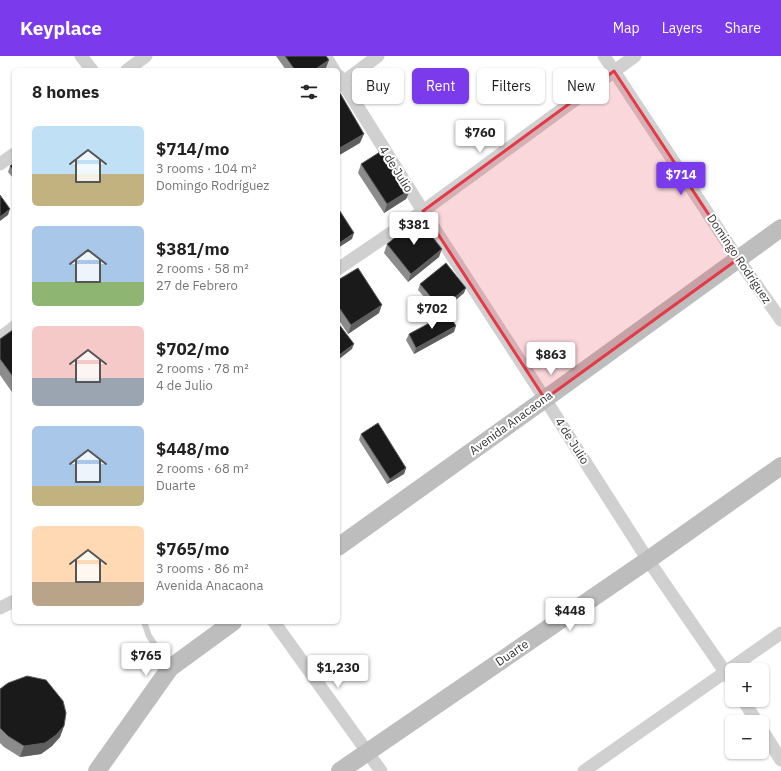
<!DOCTYPE html>
<html lang="en">
<head>
<meta charset="utf-8">
<style>
	body { margin:0; font-family:"IBM Plex Sans",sans-serif; background:#f2f2f2; color:#222; height:100vh; display:flex; flex-direction:column; font-size:15px; white-space:nowrap }
	* { box-sizing:border-box; margin:0 }
	p { font-size:13px; color:#767676 }
	.icon { flex:none; width:22px; height:22px; fill:none; stroke:currentColor; stroke-width:2; stroke-linecap:round; stroke-linejoin:round }
	.map { position:relative; flex:1; overflow:hidden }
	.sheet { position:absolute; left:12px; top:12px; width:328px; height:556px; display:flex; flex-direction:column; background:#fff; border-radius:6px; box-shadow:0 1px 3px #0004 }
	.sheet>* { flex:none }
	.banner { position:absolute; left:352px; top:12px; width:369px; height:36px; display:flex; gap:8px }
	.buttons { position:absolute; left:725px; top:607px; display:grid; gap:8px }
	.buttons a { display:grid; place-items:center; width:44px; height:44px; border-radius:6px; background:#fff; box-shadow:0 1px 3px #0004; font-size:20px }
	.price { position:absolute; translate:-50% -34px; padding:0 9px; border-radius:4px; background:#fff; color:#222; font-size:13px; line-height:26px; filter:drop-shadow(0 1px 2px #0008) }
	.price::after { content:''; position:absolute; left:50%; top:24px; width:12px; height:9px; margin-left:-6px; background:inherit; clip-path:polygon(0 0,100% 0,50% 100%) }
	.price.current { background:#7c3aed; color:#fff }
	ul { padding:0; list-style:none }
	li { display:flex; align-items:center; gap:12px; height:100px; padding:0 20px }
	li span { display:grid; place-items:center; flex:none; width:112px; height:80px; border-radius:6px; color:#555 }
	li>.icon { margin-inline-start:auto }
	span .icon { width:48px; height:48px; fill:#fffc; stroke-width:1 }
	li b { font-size:17px }
	h2 { display:flex; justify-content:space-between; align-items:center; height:48px; padding:0 20px; font-size:17px }
	.pill { padding:0 14px; border-radius:6px; background:#fff; box-shadow:0 1px 3px #0004; font-size:14px; line-height:36px }
	.pill.current { background:#7c3aed; color:#fff }
	header { display:flex; align-items:center; gap:24px; box-sizing:border-box; height:56px; padding:0 20px; background:#7c3aed; color:#fff }
	header strong { font-size:19px }
	nav { display:flex; gap:22px; margin-inline-start:auto; font-size:14px }
	.map>svg:first-child { display:block }
	.lines { fill:none; stroke-linecap:round; stroke-linejoin:round }
	.lane { stroke:#d0d0d0; stroke-width:6 }
	.street { stroke:#d0d0d0; stroke-width:13 }
	.secondary { stroke:#bdbdbd; stroke-width:18 }
	.wall { fill:#8c8c8c }
	.shaded-wall { fill:#5f5f5f }
	.building { fill:#1a1a1a; stroke:#5f5f5f }
	.marked { fill:#e63946; fill-opacity:0.2; stroke:#e63946; stroke-width:3; stroke-linejoin:round }
	.labels { text-anchor:middle; stroke-width:4; stroke-linejoin:round; paint-order:stroke }
	.street-label { font-size:12px; fill:#333; stroke:#fff }
</style>
</head>
<body>
<header>
<strong>Keyplace</strong>
<nav><a>Map</a><a>Layers</a><a>Share</a></nav>
</header>
<div class="map">
<svg width="781" height="715" viewBox="0 0 781 715">
	<rect width="100%" height="100%" fill="#fff"/>
	<g class="lines">
		<!-- lane -->
		<path class="lane" d="M144,566L149,580L169,610"/>
		<!-- street -->
		<path class="street" d="M81,0L92,14
			M325,0L334,14
			M604,0L738,203L781,264
			M127,14L146,0
			M338,19L423,155L545,343L648,504L732,626
			M338,30L378,0
			M0,108L14,98
			M338,213L423,155L635,0
			M0,282L14,271
			M0,552L14,545
			M274,566L381,715
			M743,644L757,666
			M762,674L781,704
			M584,715L781,577"/>
		<!-- secondary -->
		<path class="secondary" d="M338,491L545,343L781,172
			M97,715L170,612L233,566
			M340,715L648,504L781,410"/>
	</g>
	<!-- wall -->
	<path class="wall" d="M276,0H326V12L323,14H286Z
		M14,107V123L8,116L10,110Z
		M361,108L410,134L406,143L384,157L358,117Z
		M387,188L439,201L408,226L384,197Z
		M338,224L379,257L348,278L338,263Z
		M420,228L464,237L439,258L418,234Z
		M14,273V339L0,319V283Z
		M454,276L414,298L406,284L409,278Z
		M361,378L406,412L404,418L387,428L359,384Z
		M0,633L64,670L60,681L52,690L41,698L20,701L4,691L0,687Z"/>
	<!-- shaded-wall -->
	<path class="shaded-wall" d="M329,4L326,12L323,14H314Z
		M364,78L360,87L338,100V93Z
		M410,134L406,143L384,157L387,148Z
		M10,153L8,159L0,165V161Z
		M354,177L352,183L338,192V188Z
		M442,193L439,201L408,226L411,218Z
		M466,232L464,237L439,258L441,253Z
		M382,249L379,257L348,278L351,269Z
		M456,270L454,276L414,298L416,292Z
		M354,288L352,293L338,304V300Z
		M406,412L404,418L387,428L390,423Z
		M64,670L60,681L52,690L41,698L20,701L24,690Z"/>
	<!-- building -->
	<path class="building" d="M285,0H326L329,4L314,14H295Z
		M338,37H340L364,78L338,93Z
		M383,94L410,134L387,148L361,108Z
		M14,107V115L10,110Z
		M0,139L10,153L0,161Z
		M338,152L354,177L338,188Z
		M418,163L442,193L411,218L387,188Z
		M446,207L466,232L441,253L420,228Z
		M358,212L382,249L351,269L338,250V224Z
		M448,257L456,270L416,292L409,278Z
		M338,267L354,288L338,300Z
		M14,273V322L0,303V283Z
		M378,367L406,412L390,423L361,378Z
		M27,620L46,624L63,645L66,657L64,670L56,679L45,687L24,690L8,680L0,672V633L8,627Z"/>
	<!-- marked area -->
	<path class="marked" d="M614,15L738,203L545,343L423,155Z"/>
	<g class="labels">
		<!-- street labels -->
		<g class="street-label">
			<text transform="translate(396 113) rotate(58)" y="4">4 de Julio</text>
			<text transform="translate(739 203) rotate(56)" y="4">Domingo Rodríguez</text>
			<text transform="translate(511 367) rotate(-36)" y="4">Avenida Anacaona</text>
			<text transform="translate(572 385) rotate(58)" y="4">4 de Julio</text>
			<text transform="translate(512 597) rotate(-34)" y="4">Duarte</text>
		</g>
	</g>
</svg>
<div class="buttons">
<a>+</a>
<a>−</a>
</div>
<b class="price" style="left:480px;top:98px">$760</b>
<b class="price current" style="left:681px;top:140px">$714</b>
<b class="price" style="left:414px;top:190px">$381</b>
<b class="price" style="left:432px;top:274px">$702</b>
<b class="price" style="left:551px;top:320px">$863</b>
<b class="price" style="left:570px;top:576px">$448</b>
<b class="price" style="left:146px;top:621px">$765</b>
<b class="price" style="left:338px;top:633px">$1,230</b>
<div class="banner">
<a class="pill">Buy</a>
<a class="pill current">Rent</a>
<a class="pill">Filters</a>
<a class="pill">New</a>
</div>
<section class="sheet">
<h2>8 homes<svg class="icon" aria-label="filters" viewBox="0 0 24 24"><path d="M4 7h16M4 17h16"/><circle cx="9" cy="7" r="2"/><circle cx="15" cy="17" r="2"/></svg></h2>
<ul>
<li><span style="background:linear-gradient(#bfe0f5 60%,#c2b280 0)"><svg class="icon" aria-label="home" viewBox="0 0 24 24"><path d="M3 11l9-7 9 7M6 9v11h12V9"/></svg></span><div><b>$714/mo</b><p>3 rooms · 104 m²</p><p>Domingo Rodríguez</p></div></li>
<li><span style="background:linear-gradient(#a9c7e8 70%,#8fb573 0)"><svg class="icon" aria-label="home" viewBox="0 0 24 24"><path d="M3 11l9-7 9 7M6 9v11h12V9"/></svg></span><div><b>$381/mo</b><p>2 rooms · 58 m²</p><p>27 de Febrero</p></div></li>
<li><span style="background:linear-gradient(#f6c9c9 65%,#9aa5b1 0)"><svg class="icon" aria-label="home" viewBox="0 0 24 24"><path d="M3 11l9-7 9 7M6 9v11h12V9"/></svg></span><div><b>$702/mo</b><p>2 rooms · 78 m²</p><p>4 de Julio</p></div></li>
<li><span style="background:linear-gradient(#a9c7e8 75%,#c2b280 0)"><svg class="icon" aria-label="home" viewBox="0 0 24 24"><path d="M3 11l9-7 9 7M6 9v11h12V9"/></svg></span><div><b>$448/mo</b><p>2 rooms · 68 m²</p><p>Duarte</p></div></li>
<li><span style="background:linear-gradient(#ffd9b3 70%,#b9a48a 0)"><svg class="icon" aria-label="home" viewBox="0 0 24 24"><path d="M3 11l9-7 9 7M6 9v11h12V9"/></svg></span><div><b>$765/mo</b><p>3 rooms · 86 m²</p><p>Avenida Anacaona</p></div></li>
</ul>
</section>
</div>
</body>
</html>
